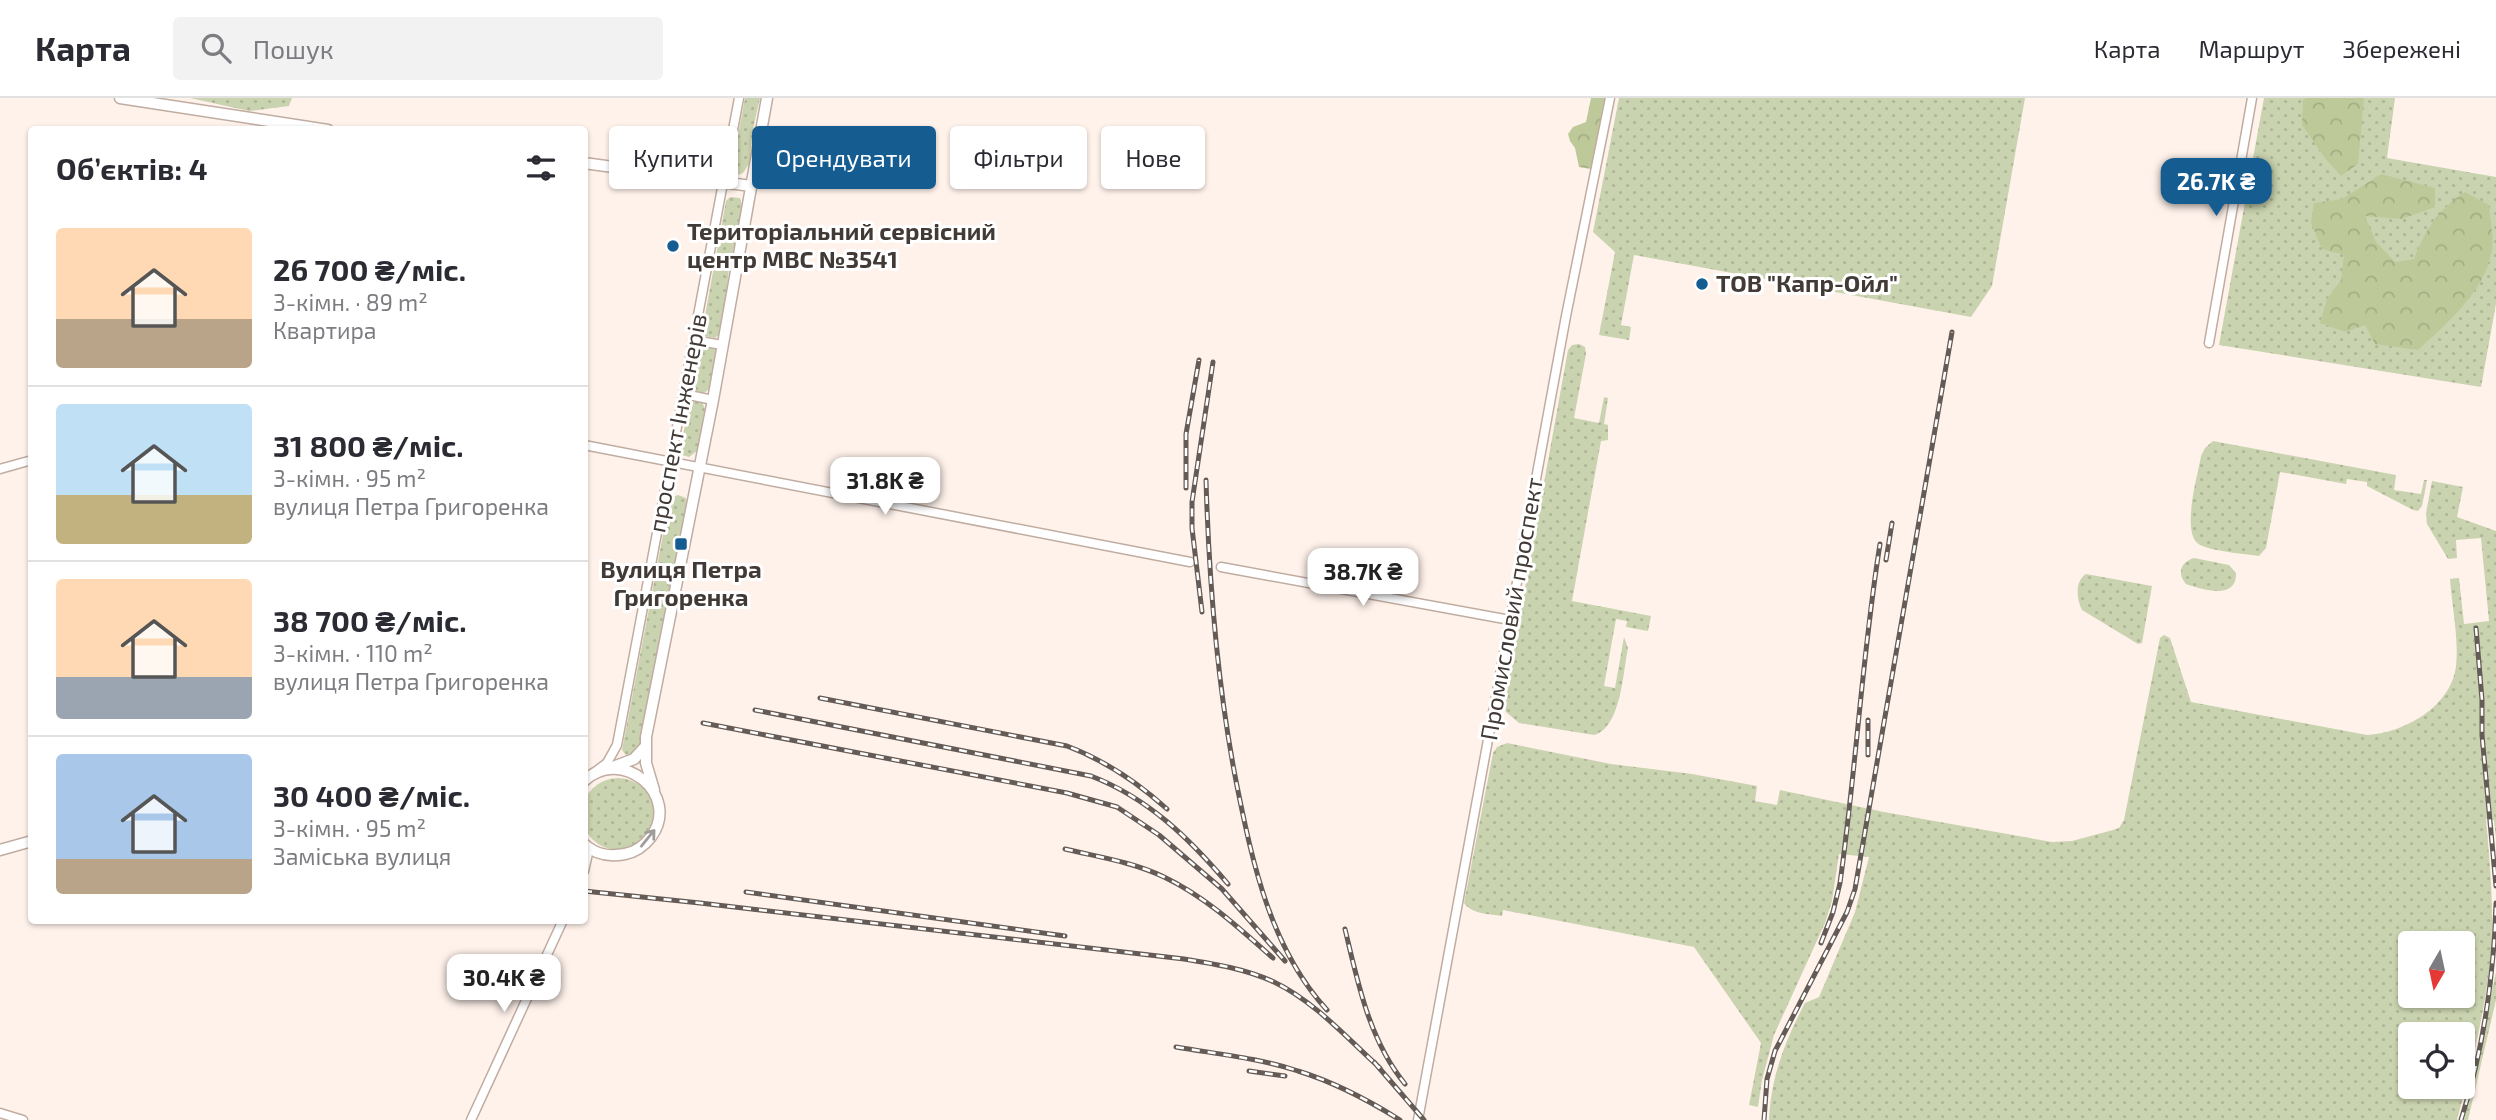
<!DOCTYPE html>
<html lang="uk">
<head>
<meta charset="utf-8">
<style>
	body { margin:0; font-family:"Exo 2",sans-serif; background:#f2f2f3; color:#2b2b33; height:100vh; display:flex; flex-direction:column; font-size:26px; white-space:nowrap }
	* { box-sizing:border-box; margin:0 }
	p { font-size:23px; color:#7c7c81 }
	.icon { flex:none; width:38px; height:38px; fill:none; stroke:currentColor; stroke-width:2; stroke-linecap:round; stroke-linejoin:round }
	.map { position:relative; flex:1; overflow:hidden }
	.details { position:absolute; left:28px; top:28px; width:560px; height:798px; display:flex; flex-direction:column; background:#fff; border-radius:7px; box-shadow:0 2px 5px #0004 }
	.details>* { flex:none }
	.guide { position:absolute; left:609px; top:28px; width:665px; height:63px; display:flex; gap:14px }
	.needle { width:46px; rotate:189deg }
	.fabs { position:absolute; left:2398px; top:833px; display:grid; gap:14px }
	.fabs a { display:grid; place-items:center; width:77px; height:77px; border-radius:7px; background:#fff; box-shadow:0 2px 5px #0004; font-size:35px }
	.price { position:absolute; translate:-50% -60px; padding:0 16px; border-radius:14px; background:#fff; color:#222; font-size:23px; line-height:46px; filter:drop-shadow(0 2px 4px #0008) }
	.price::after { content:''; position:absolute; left:50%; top:42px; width:21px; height:16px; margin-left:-10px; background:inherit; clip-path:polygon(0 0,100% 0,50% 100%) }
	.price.active { background:#155c90; color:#fff }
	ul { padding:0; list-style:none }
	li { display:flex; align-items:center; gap:21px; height:175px; padding:0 28px }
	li+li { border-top:2px solid #e1e1e2 }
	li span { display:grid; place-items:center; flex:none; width:196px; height:140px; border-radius:7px; color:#555 }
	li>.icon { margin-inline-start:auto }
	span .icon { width:84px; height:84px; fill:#fffc; stroke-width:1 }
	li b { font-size:30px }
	h2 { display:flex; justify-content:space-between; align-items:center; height:84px; padding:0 28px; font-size:30px }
	.tag { padding:0 24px; border-radius:7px; background:#fff; box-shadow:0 2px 5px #0004; font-size:24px; line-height:63px }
	.tag.active { background:#155c90; color:#fff }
	header { display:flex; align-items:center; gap:42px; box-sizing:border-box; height:98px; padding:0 35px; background:#fff; border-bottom:2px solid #e1e1e2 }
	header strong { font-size:33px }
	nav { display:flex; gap:38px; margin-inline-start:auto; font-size:24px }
	.search { width:490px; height:63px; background:#f2f2f3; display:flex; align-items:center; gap:18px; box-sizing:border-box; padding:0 24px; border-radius:7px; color:#7c7c81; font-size:26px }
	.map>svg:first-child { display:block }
	.green { fill:url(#green-dots); fill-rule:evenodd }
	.forest { fill:url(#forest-crowns) }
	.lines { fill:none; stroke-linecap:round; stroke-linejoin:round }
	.minor-casing { stroke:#c0aca1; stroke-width:11 }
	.tertiary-casing { stroke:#c0aca1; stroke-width:13 }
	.minor { stroke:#fff; stroke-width:8 }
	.tertiary { stroke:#fff; stroke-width:10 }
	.rail-casing { stroke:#645b56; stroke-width:5 }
	.rail { stroke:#fff; stroke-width:2.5; stroke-dasharray:8; stroke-linecap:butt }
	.oneway { stroke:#a09c9a }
	.poi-dot { fill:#155c90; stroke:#fff; stroke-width:2.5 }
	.labels { text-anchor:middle; stroke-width:6; stroke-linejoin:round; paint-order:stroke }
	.poi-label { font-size:24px; font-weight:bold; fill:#423a36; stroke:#fff; text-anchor:start }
	.street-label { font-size:24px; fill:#423a36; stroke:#fff }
</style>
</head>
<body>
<header>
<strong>Карта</strong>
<div class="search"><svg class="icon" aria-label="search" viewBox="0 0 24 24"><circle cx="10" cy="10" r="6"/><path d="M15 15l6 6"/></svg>Пошук</div>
<nav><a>Карта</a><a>Маршрут</a><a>Збережені</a></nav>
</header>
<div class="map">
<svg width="2496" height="1022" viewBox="0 0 2496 1022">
	<defs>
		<pattern id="green-dots" width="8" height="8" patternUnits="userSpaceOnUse" patternTransform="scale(1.75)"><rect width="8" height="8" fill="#cad3af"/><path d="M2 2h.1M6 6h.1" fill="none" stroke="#afb697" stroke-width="1.8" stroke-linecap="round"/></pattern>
		<pattern id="forest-crowns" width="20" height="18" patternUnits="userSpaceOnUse" patternTransform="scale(1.75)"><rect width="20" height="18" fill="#bec999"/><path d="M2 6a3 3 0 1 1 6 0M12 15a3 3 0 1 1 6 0" fill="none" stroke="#a4ad84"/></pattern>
	</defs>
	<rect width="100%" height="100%" fill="#fff2eb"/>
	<!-- green -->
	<path class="green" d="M190,0H292L289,8L249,13Z
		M745,0H760L753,31L749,66L743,75L733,79L731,75Z
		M1619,0H2025L1992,188L1971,219L1634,157L1621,227L1631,229L1629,242L1599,237L1615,154L1593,134Z
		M2264,0H2395L2387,60L2496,79V206L2481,289L2219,247Z
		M730,99L740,100C747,118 732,151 729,170C727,192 725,214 720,236L715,240L705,238L702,234L726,103Z
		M1579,246L1585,249L1586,256L1574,320L1599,325L1604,299L1608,300L1604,326L1608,327V342L1601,343L1572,503L1651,518L1648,533L1626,529L1627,523L1616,521L1604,588L1615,590L1624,539L1628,550C1623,574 1621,630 1594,637L1519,625L1506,614L1504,606L1568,252L1572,247Z
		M704,248L717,252L711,287L707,293L703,295L691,291L699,251Z
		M692,303L702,304L705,311L697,353L689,359L682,357L680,353L689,306Z
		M2213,343L2396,377L2394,392L2421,396L2424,382H2427L2422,408L2418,413L2413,412L2367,388V384L2347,381L2346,386L2280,374L2266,450L2259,458C2245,456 2211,453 2200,447C2180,437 2198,377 2201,358L2205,350Z
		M2432,383L2463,389L2457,419L2496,433V742L2494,722L2486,721C2490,768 2495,817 2490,865C2484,918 2471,971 2457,1022H1769C1771,978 1785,943 1805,905L1819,899L1855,814L1869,759L1839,756L1832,803L1825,825L1774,937L1762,982L1758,1009L1749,1007L1761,945L1694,849L1503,812L1502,818C1489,816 1472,816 1464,805L1493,655L1497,649L1507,645L1611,666L1692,676L1757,688L1755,703L1777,707L1780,692L1884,714L2052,744L2072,743L2113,732L2119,730L2124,722L2160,540L2164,537L2170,540L2191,604L2367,637C2404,635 2451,609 2456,568C2459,542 2452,508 2450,481L2459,480L2464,526L2489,523L2481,440L2456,442L2457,460L2448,461L2427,426L2426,415ZM2410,845H2462V898H2410ZM2410,936H2462V989H2410Z
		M678,397L686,400L687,404L642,647L632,656L626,657L622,652L670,400Z
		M2194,460L2229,467L2236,475C2237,502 2203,492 2186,486C2177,476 2180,464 2194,460Z
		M2086,476L2152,488L2142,545L2138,546L2082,512C2076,500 2075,483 2086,476Z
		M582 716a36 36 0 1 1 72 0a36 36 0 1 1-72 0Z
		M2496,874V902L2468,1022H2464Z"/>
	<!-- forest -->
	<path class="forest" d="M1591,0H1606L1591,71L1579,69L1575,50L1570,43L1568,36L1573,29L1586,24Z
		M2306,0H2364L2358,66L2341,78L2325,60L2302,27L2303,2Z
		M2381,76L2435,90V109L2402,121L2365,118L2376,144L2395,164L2414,161C2425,132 2439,111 2465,94L2489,107C2490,121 2494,138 2492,151C2486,193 2447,225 2418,252L2375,246L2365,227L2345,234L2320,225L2327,201L2341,182L2344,157L2322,151L2311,125L2314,105L2342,101Z"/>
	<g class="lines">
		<defs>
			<path id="minor" d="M694,242L722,247
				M2209,245L2252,0
				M684,296L713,302
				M584,347L1190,464
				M0,371L32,362
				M1221,469L1510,522
				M595,674L607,665L617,647L739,0
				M584,773L589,751
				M0,1015L23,1022
				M471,1022L563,822
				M1418,1022L1566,218L1610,0"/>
			<path id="tertiary" d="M120,0L328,32
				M584,65L751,88
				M613,669L634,661L645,649
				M584,683C621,647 682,697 651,739C644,748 636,754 625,756C609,759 596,757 584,746
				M654,692L646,665V639L713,302L767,0
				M0,752L32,743"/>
		</defs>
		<!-- minor casing -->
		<use href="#minor" class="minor-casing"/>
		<!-- tertiary casing -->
		<use href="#tertiary" class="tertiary-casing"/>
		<!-- minor -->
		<use href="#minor" class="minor"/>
		<!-- tertiary -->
		<use href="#tertiary" class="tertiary"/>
		<defs>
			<path id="rail" d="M1206,382C1209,485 1217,587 1237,688C1253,767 1271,851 1327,912
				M1186,390V336L1199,262
				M1886,462L1892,425
				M1202,514L1192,430V404L1213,264
				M2476,530L2482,602V637L2496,788
				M820,600L1067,648C1104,662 1137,684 1167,711
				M755,612L1091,678C1148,700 1189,740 1228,786
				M703,625L1067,695L1117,709L1159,737L1222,791L1285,863
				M1868,657V622
				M1065,751C1098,759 1133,764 1164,779C1206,799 1239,830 1273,860
				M584,793L700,805L1184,861C1215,866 1246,871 1274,884C1314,903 1347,940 1380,970
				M746,794L1065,838
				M1345,831C1358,885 1369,942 1405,986
				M1821,845L1833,814L1840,785C1856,672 1862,558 1880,446
				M1176,949C1217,956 1259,960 1298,973C1334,984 1368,1002 1400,1022
				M1374,964L1424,1022
				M1249,973L1285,978
				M1764,1022L1767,981L1775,953L1847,814L1855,791L1952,234
				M2461,1022C2483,953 2494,878 2496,805"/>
		</defs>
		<!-- rail casing -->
		<use href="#rail" class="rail-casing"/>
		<!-- rail -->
		<use href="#rail" class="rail"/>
	</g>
	<!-- one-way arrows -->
	<defs><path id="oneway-shaft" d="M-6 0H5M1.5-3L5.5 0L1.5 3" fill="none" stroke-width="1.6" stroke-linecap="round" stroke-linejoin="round" transform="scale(1.75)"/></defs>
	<use class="oneway" href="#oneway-shaft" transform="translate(648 740) rotate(-51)"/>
	<!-- markers -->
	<g class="poi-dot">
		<circle cx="673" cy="148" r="7"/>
		<circle cx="1702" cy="186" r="7"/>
		<rect x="674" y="439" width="14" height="14" rx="3.5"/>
	</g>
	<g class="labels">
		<!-- poi labels -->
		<g class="poi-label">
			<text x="687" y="142">Територіальний сервісний<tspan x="687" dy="28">центр МВС №3541</tspan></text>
			<text x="1716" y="194">ТОВ "Капр-Ойл"</text>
			<text x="681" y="480" text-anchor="middle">Вулиця Петра<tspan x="681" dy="28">Григоренка</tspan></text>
		</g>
		<!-- street labels -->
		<g class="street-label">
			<text transform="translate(678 325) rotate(-79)" y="8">проспект Інженерів</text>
			<text transform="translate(1512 511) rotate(-80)" y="8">Промисловий проспект</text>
		</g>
	</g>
</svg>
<div class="fabs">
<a><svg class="needle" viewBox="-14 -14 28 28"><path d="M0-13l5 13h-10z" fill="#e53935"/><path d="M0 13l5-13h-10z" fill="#7c7c81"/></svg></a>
<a><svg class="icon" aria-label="locate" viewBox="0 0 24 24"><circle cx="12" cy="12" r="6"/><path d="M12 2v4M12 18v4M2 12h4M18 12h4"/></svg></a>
</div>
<b class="price active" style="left:2216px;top:120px">26.7K ₴</b>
<b class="price" style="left:885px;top:419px">31.8K ₴</b>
<b class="price" style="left:1363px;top:510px">38.7K ₴</b>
<b class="price" style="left:504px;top:916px">30.4K ₴</b>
<div class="guide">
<a class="tag">Купити</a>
<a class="tag active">Орендувати</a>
<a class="tag">Фільтри</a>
<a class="tag">Нове</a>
</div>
<section class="details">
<h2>Об’єктів: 4<svg class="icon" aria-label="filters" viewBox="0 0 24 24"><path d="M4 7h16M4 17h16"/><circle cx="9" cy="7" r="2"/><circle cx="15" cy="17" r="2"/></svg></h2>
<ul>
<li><span style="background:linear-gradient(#ffd9b3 65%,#b9a48a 0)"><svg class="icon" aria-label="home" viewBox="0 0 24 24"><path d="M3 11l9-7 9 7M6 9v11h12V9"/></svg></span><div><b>26 700 ₴/міс.</b><p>3-кімн. · 89 m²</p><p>Квартира</p></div></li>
<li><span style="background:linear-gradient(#bfe0f5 65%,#c2b280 0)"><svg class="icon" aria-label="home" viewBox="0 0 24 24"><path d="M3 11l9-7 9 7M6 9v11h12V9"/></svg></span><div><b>31 800 ₴/міс.</b><p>3-кімн. · 95 m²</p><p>вулиця Петра Григоренка</p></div></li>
<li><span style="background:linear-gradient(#ffd9b3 70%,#9aa5b1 0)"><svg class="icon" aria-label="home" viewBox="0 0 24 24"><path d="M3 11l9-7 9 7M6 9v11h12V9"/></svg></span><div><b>38 700 ₴/міс.</b><p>3-кімн. · 110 m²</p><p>вулиця Петра Григоренка</p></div></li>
<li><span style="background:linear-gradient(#a9c7e8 75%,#b9a48a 0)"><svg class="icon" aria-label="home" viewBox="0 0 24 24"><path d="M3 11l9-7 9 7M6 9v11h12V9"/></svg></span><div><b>30 400 ₴/міс.</b><p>3-кімн. · 95 m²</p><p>Заміська вулиця</p></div></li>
</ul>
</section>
</div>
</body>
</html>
